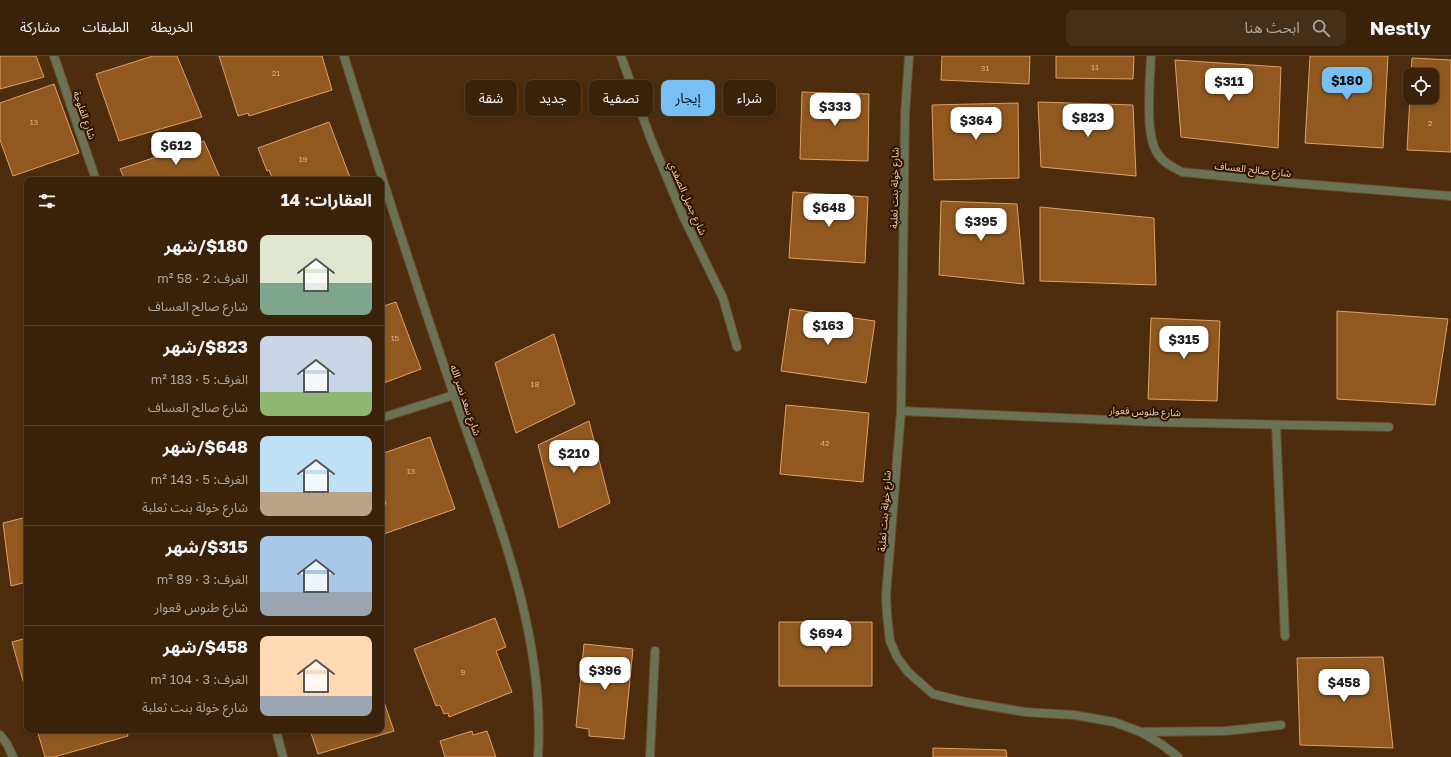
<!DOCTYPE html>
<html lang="ar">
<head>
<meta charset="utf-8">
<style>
	body { margin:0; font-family:"Golos Text","Noto Sans Arabic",sans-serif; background:#452f18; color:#f1f3f6; direction:rtl; height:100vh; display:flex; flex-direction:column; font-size:15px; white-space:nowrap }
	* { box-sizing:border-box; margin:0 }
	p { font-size:13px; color:#aba49c }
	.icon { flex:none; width:22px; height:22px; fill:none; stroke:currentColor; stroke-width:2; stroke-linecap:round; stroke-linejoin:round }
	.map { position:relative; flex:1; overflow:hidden; direction:ltr }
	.drawer { position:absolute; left:24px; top:121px; width:360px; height:556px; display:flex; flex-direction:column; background:#3a220a; border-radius:8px; box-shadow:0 2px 6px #0003,0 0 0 1px #543f2b; direction:rtl }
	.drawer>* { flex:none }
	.guide { position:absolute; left:396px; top:24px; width:380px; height:36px; direction:rtl; display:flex; gap:8px }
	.buttons { position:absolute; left:1403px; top:12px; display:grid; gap:8px }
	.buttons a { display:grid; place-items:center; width:36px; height:36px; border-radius:8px; background:#3a220a; box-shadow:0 2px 6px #0003,0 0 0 1px #543f2b; font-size:20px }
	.price { position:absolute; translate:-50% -34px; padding:0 9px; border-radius:8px; background:#fff; color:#222; font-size:13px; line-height:26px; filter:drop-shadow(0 1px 2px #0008) }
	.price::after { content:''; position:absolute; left:50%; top:24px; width:12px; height:9px; margin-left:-6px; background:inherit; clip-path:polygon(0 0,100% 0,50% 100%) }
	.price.selected { background:#76c0f6; color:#111 }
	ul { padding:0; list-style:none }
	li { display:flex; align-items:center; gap:12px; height:100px; padding:0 12px }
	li+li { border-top:1px solid #543f2b }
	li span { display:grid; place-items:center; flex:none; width:112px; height:80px; border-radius:8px; color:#555 }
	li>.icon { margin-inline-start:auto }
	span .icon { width:48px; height:48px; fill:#fffc; stroke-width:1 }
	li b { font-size:17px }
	h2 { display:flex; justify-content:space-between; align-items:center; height:48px; padding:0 12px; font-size:17px }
	.tag { padding:0 14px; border-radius:8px; background:#3a220a; box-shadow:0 2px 6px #0003,0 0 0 1px #543f2b; font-size:14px; line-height:36px }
	.tag.selected { background:#76c0f6; color:#111 }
	header { display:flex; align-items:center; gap:24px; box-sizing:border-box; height:56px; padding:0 20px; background:#3a220a; border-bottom:1px solid #543f2b }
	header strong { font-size:19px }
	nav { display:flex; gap:22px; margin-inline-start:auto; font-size:14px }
	.search { width:280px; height:36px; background:#452f18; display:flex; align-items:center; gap:10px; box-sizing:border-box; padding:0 14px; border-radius:8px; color:#aba49c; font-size:15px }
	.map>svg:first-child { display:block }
	.building { fill:#915920; stroke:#e09e64 }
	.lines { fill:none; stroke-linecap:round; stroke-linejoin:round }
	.service-casing { stroke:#6a4a2b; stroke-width:10 }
	.minor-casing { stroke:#6a4a2b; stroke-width:10 }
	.service { stroke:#697254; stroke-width:8 }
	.minor { stroke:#697254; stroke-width:8 }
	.labels { text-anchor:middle; stroke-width:4; stroke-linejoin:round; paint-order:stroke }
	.number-label { font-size:8px; fill:#d8b08d }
	.street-label { font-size:10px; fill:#f0cdb1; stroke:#2f1600 }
</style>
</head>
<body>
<header>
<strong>Nestly</strong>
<div class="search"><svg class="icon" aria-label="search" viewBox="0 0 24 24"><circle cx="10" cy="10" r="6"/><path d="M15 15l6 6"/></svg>ابحث هنا</div>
<nav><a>الخريطة</a><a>الطبقات</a><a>مشاركة</a></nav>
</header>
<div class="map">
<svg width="1451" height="701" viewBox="0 0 1451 701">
	<rect width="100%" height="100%" fill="#4d2d0d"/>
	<!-- building -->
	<path class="building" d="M0,0H36L44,21L0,33Z
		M153,0H177L202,61L119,85L96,18Z
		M219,0H322L332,34L249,60L248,57L238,60Z
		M942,0H1030L1029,28L941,24Z
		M1056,0H1134L1133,23L1056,22Z
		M1310,0H1388L1383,92L1305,87Z
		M1412,2L1451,4V96L1407,94L1410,41H1432V19H1411Z
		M1175,4L1281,11L1278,92L1181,81Z
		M54,28L79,97L13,120L0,84V47Z
		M802,36L869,38L868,105L800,103Z
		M1038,46L1133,49L1136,120L1041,111Z
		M1018,47L1019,122L934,124L932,49Z
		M329,66L351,124H273L269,114L267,115L258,92Z
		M204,85L221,124H125L120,113Z
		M793,136L868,141L865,207L789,202Z
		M941,145L1017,148L1024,228L939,219Z
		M1040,151L1154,162L1156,229L1040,225Z
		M396,246L421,313L381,328V251Z
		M790,253L875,265L866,327L781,315Z
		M1337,255L1448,263L1435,349L1337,343Z
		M1151,262L1220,265L1217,345L1148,343Z
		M554,278L575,348L516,377L495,307Z
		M786,349L869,357L863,426L780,418Z
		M589,365L610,447L559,472L538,389Z
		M430,381L455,453L381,479V450L386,448L381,432V398Z
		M27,461V526L11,530L3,467Z
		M495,562L506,591L496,595L512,636L449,661L448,657L444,658L440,649L436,650L414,593Z
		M779,566H872V630H779Z
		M27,582V639L12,586Z
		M584,588L633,593L624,683L589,680V673L576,671Z
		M1383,601L1393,692L1300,689L1297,602Z
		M381,637L394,675L318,698L310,674H381Z
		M37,674H126L128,680L54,701H45Z
		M472,675L473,679L487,675L496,701H445L440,685Z
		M933,692L1006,694L1007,701H933Z"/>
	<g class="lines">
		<defs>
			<path id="service" d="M1141,676L1225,675L1281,669"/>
			<path id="minor" d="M54,0L96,124
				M344,0C379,113 415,226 454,339C494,455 546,575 538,701
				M621,0L650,81L683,160L723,242L737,291
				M909,0L905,58L901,355L886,540L887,559L890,585L897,601L908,616L933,638L966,646L1025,656L1074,659L1114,666L1141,676L1161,688L1178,701
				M1151,0C1150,23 1145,76 1156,95C1162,106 1172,111 1182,116L1292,127L1451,140
				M901,355L1155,366L1389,371
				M381,362L454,339
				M1276,369L1285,580
				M276,674L283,701
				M0,679L7,688L13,701
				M650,701L655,595"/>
		</defs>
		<!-- service casing -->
		<use href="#service" class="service-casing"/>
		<!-- minor casing -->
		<use href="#minor" class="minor-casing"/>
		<!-- service -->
		<use href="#service" class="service"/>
		<!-- minor -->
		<use href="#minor" class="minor"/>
	</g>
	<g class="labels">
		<!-- number labels -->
		<g class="number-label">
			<text x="1095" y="14">11</text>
			<text x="985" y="15">31</text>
			<text x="276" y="20">21</text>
			<text x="34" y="69">13</text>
			<text x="1430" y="70">2</text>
			<text x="303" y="106">19</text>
			<text x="395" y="285">15</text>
			<text x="535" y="331">18</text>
			<text x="825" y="390">42</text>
			<text x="411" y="418">13</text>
			<text x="463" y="619">9</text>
		</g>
		<!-- street labels -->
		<g class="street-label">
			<text transform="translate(85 59) rotate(71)" y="4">شارع الفلوجة</text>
			<text transform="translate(1253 113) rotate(6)" y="4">شارع صالح العساف</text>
			<text transform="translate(894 132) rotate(-89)" y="4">شارع خولة بنت ثعلبة</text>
			<text transform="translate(688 142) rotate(66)" y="4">شارع جميل الصفدي</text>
			<text transform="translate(466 344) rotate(71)" y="4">شارع سعد نصر الله</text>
			<text transform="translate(1145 355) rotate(2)" y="4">شارع طنوس قعوار</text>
			<text transform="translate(884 455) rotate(-86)" y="4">شارع خولة بنت ثعلبة</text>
		</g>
	</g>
</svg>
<div class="buttons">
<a><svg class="icon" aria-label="locate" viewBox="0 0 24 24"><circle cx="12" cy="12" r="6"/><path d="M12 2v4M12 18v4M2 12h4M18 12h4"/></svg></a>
</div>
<b class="price selected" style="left:1347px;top:45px">$180</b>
<b class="price" style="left:1229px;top:46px">$311</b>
<b class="price" style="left:835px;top:71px">$333</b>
<b class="price" style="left:1088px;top:82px">$823</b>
<b class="price" style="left:976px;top:85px">$364</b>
<b class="price" style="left:176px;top:110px">$612</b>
<b class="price" style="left:829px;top:172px">$648</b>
<b class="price" style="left:981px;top:186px">$395</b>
<b class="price" style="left:828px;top:290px">$163</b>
<b class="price" style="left:1184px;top:304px">$315</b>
<b class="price" style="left:574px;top:418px">$210</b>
<b class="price" style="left:826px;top:598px">$694</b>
<b class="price" style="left:605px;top:635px">$396</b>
<b class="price" style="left:1344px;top:647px">$458</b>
<div class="guide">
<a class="tag">شراء</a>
<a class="tag selected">إيجار</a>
<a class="tag">تصفية</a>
<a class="tag">جديد</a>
<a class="tag">شقة</a>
</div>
<section class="drawer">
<h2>العقارات: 14<svg class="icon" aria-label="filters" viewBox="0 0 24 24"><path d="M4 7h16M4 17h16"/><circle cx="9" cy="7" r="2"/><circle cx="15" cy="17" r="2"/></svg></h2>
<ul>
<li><span style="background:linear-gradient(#dfe7d0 60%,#7fa58c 0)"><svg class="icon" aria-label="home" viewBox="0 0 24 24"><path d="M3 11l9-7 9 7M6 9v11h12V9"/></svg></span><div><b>$180/شهر</b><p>الغرف: 2 · 58 m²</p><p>شارع صالح العساف</p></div></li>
<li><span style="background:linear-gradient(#c9d6e8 70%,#8fb573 0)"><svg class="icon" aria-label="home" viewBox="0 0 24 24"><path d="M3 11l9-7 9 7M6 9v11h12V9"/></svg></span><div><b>$823/شهر</b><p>الغرف: 5 · 183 m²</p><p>شارع صالح العساف</p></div></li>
<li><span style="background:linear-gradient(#bfe0f5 70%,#b9a48a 0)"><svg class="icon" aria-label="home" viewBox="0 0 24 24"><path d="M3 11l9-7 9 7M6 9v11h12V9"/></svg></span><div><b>$648/شهر</b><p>الغرف: 5 · 143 m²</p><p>شارع خولة بنت ثعلبة</p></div></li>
<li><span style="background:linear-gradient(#a9c7e8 70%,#9aa5b1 0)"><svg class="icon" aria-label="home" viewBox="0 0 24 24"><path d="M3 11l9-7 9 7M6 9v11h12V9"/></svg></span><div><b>$315/شهر</b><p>الغرف: 3 · 89 m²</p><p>شارع طنوس قعوار</p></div></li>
<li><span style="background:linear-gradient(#ffd9b3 75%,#9aa5b1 0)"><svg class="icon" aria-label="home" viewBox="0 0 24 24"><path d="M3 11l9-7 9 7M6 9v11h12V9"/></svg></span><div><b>$458/شهر</b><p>الغرف: 3 · 104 m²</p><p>شارع خولة بنت ثعلبة</p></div></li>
</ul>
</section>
</div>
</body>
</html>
